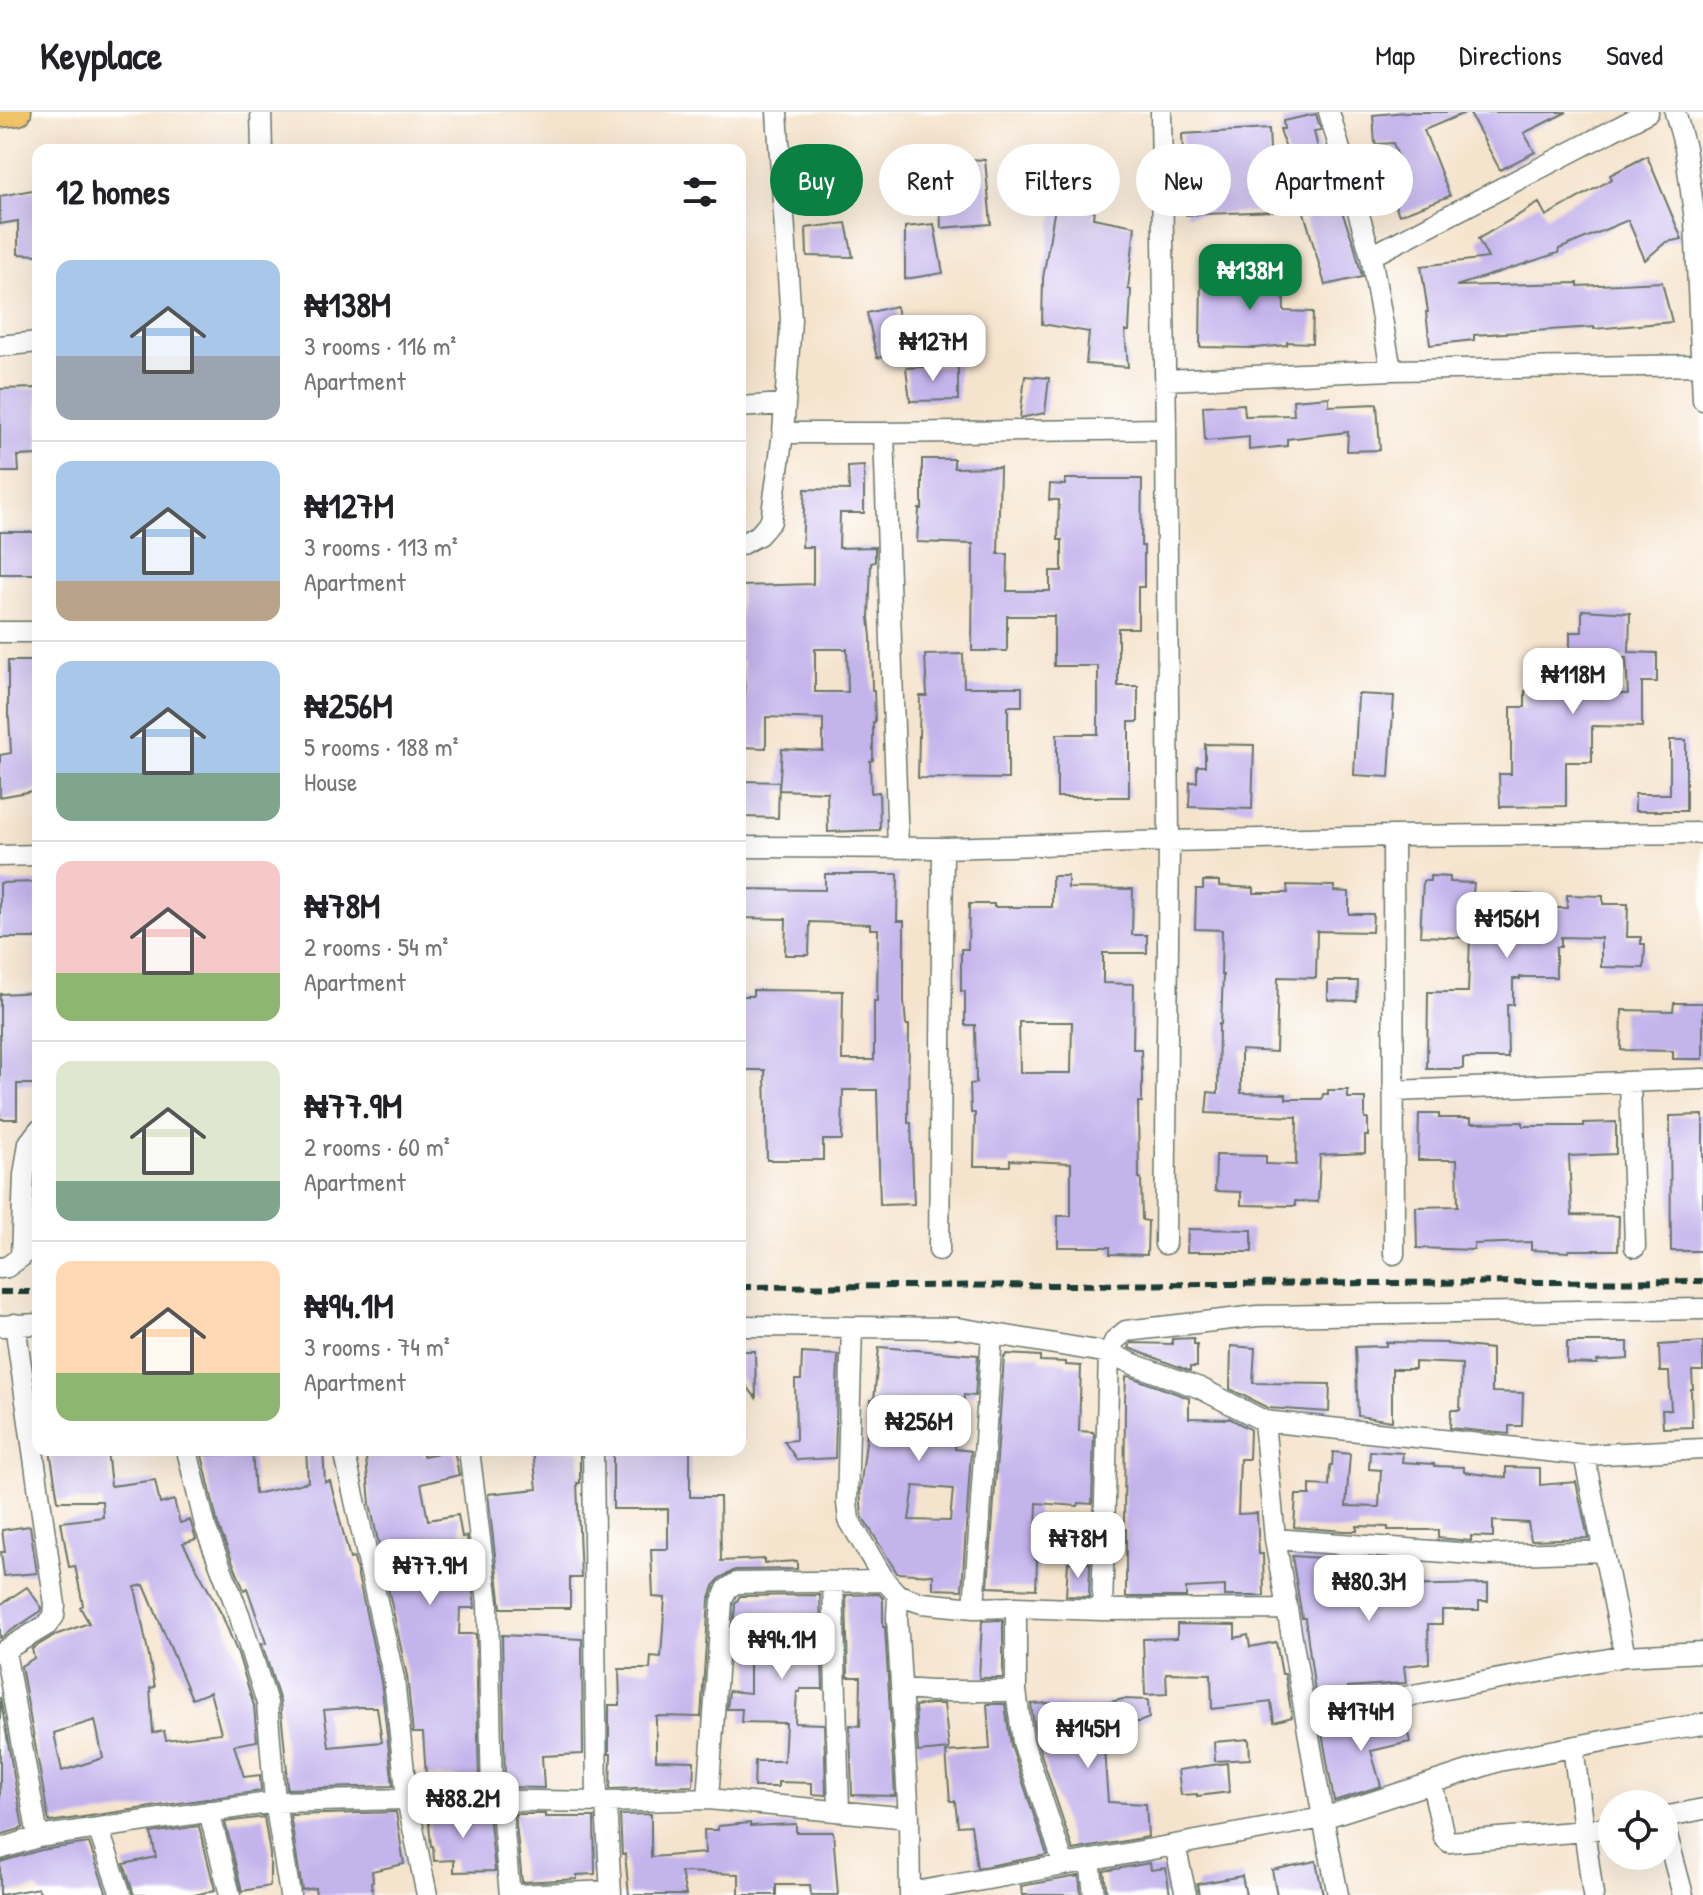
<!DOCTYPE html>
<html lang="en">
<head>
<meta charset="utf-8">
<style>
	body { margin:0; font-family:"Patrick Hand",sans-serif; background:#f6f6f6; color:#202124; height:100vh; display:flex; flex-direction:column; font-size:30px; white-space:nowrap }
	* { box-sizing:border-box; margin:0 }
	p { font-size:26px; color:#757577 }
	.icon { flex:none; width:44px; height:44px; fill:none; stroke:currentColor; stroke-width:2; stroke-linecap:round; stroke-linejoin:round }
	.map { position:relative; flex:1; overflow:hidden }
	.sheet { position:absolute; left:32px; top:32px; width:714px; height:1312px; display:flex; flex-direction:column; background:#fff; border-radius:16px; box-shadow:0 8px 32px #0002 }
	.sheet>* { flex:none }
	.banner { position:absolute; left:770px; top:32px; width:760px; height:72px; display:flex; gap:16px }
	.tools { position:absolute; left:1598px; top:1678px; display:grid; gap:16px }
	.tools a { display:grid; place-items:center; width:80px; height:80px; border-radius:50%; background:#fff; box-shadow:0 8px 32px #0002; font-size:40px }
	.price { position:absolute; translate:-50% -68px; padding:0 18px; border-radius:16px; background:#fff; color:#222; font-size:26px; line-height:52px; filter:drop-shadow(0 2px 4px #0008) }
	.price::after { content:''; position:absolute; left:50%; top:48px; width:24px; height:18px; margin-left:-12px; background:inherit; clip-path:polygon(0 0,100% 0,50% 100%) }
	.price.current { background:#0b8043; color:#fff }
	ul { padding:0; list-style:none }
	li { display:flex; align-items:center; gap:24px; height:200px; padding:0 24px }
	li+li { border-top:2px solid #e0e0e0 }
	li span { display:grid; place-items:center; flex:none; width:224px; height:160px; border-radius:16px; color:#555 }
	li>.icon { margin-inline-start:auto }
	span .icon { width:96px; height:96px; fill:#fffc; stroke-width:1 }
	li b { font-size:34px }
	h2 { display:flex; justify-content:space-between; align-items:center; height:96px; padding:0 24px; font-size:34px }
	.pill { padding:0 28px; border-radius:36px; background:#fff; box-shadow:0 8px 32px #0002; font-size:28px; line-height:72px }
	.pill.current { background:#0b8043; color:#fff }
	header { display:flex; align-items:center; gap:48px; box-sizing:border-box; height:112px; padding:0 40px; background:#fff; border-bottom:2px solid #e0e0e0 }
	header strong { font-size:38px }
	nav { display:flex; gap:44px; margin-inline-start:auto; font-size:28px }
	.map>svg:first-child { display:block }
	.building { fill:#c4b4ec; fill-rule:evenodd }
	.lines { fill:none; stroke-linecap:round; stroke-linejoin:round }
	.minor-casing { stroke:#6a776a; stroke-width:23 }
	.major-casing { stroke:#6a776a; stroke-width:29 }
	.minor { stroke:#fff; stroke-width:20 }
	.major { stroke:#f1c369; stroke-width:26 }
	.rail { stroke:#1f3d34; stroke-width:6; stroke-dasharray:12 6; stroke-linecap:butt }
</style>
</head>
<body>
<header>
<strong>Keyplace</strong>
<nav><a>Map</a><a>Directions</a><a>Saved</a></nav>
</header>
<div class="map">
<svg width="1703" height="1783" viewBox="0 0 1703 1783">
	<rect width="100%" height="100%" fill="#fff"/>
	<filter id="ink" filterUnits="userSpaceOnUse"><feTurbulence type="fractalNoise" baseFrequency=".0125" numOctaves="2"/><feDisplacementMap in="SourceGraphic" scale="16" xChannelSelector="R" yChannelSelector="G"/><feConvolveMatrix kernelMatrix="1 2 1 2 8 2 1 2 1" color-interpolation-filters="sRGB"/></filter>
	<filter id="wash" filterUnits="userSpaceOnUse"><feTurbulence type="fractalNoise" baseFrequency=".006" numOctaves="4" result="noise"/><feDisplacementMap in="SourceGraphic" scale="32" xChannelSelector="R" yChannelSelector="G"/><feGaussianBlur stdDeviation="1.8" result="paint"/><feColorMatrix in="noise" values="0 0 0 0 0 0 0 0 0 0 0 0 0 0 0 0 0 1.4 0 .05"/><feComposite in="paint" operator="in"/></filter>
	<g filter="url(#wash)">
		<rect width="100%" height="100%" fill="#f5e4cd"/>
		<g id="blocks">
			<!-- building -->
			<path class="building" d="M1407,0H1467L1424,18L1450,84L1399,103L1384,63L1402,56L1393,31L1375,32L1373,3Z
				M1469,0H1567L1524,21L1535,40L1500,58Z
				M1316,2L1321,18L1314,19L1332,100L1341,97L1354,132L1362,165L1325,173L1280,17H1284L1283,9Z
				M1269,17L1273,99L1186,103L1182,22Z
				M1647,44L1682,127L1666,130L1645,148L1628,108L1559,137L1558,141L1456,174L1578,171V174L1662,170L1672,210L1594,217V215L1474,223V228L1430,233L1426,200H1428L1421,154L1488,146L1478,127L1539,91L1546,104L1612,67L1610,63Z
				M938,45L985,48L991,112L941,116Z
				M847,46L851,71L795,79L794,53Z
				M38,77V143L18,142V109L0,112V84Z
				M1055,95L1094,98L1093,106L1135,114L1128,177L1131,178L1129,219H1125L1128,255L1086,252L1089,220L1042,212L1043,166Z
				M846,111L853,145L807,144L806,116Z
				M934,112L943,161L905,167V115Z
				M1246,158H1283L1284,199L1313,200L1312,231L1287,230V233L1256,236L1200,235L1201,162L1246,163Z
				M896,194L906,240L877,246L867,201Z
				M958,253V288L910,289L906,256Z
				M1025,264L1049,266L1045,301L1020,306Z
				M38,276V343L18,344L19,360H0V277Z
				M1329,285V294L1377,292L1380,338L1347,339L1348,320L1287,327V334L1249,338V325L1205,329L1203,294L1244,292L1245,304L1294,303L1293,288Z
				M922,347H954V356L1000,355L998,442H1008L1007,479H1050V459H1062V428H1058L1059,388H1049L1050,372L1065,373V367H1142L1141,434H1144V475H1138V516H1118V574H1138V610H1129V685H1057V622H1098V554H1054V504H1007V539H972L973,432L917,430L919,397H922Z
				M864,354V401H840L839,436L875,435V450L871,451L869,506L871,525L872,579H874L875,610H873V648L870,649L871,681L879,680L880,718L828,720L827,680L779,678L782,637L823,639V607L766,605V636L740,635V585H745L743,549H740V474L813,472V435H802L805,377L849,378L848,355ZM815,537H847L848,580H815Z
				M0,420H38L37,462H0Z
				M1582,498L1630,501L1629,540L1657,541V570H1642V615L1592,614V650H1566V694L1500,695L1499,662H1511V595H1525V579H1592V582H1628L1626,546L1570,544V520H1582Z
				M963,542L964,575H1022V594H1008V667L918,666L920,584H927L925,543Z
				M8,549H37L38,678L0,685V643L11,641L9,605H8Z
				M1358,582L1394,584L1389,665L1354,663Z
				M1670,628H1686V699H1635V682H1670Z
				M1205,632L1254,633L1252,697L1189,695L1190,670H1197V654H1205Z
				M740,669L779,670L778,706L740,705Z
				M825,762H898L897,809H904V888L906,913H909L908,1011H911L914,1092L880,1093L877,978H843L842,1028H823V1048H767L765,958H740V884H753V878L843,879L842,948H874V889H877L878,817H870V812L810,810L809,843H785L786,807L740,806V777L825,778Z
				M1052,764H1068V776L1133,777L1132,823H1147V841H1103V871L1134,872L1133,937H1141L1142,962V990H1138L1139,1066H1141L1142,1108L1148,1109L1147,1143L1110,1142V1135H1058V1104H1071V1051L1010,1048V1054H974L975,1001H971L970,972L976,971L975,913H965V879H961V837H968L969,792H994V795H1052ZM1019,910H1072L1071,961H1020Z
				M1430,764L1450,765V770L1474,771L1472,792H1512L1513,782L1534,783L1533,796H1567V783L1603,784V792H1628L1627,825H1641V832H1645L1644,856L1601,855V826L1561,825V835H1556V865H1520V867H1513V893H1507L1508,946H1463V957H1427L1428,880H1468L1470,826L1420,824L1423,769H1430Z
				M1203,769H1219V774L1254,776V781H1288L1287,773L1334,774V779L1349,780V802H1373L1372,820L1317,819L1316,866L1278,865L1276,940L1241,938V981L1286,982V987H1322L1323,982H1328V978H1348V986H1365V1007H1368V1024H1365V1041L1320,1043L1318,1090L1295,1089V1094L1241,1093V1080L1215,1079L1216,1043L1266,1044V1052L1296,1053L1297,1005L1206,1001L1208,980L1218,981L1219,912H1221L1223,863H1221L1222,818L1195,817L1196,777H1203Z
				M38,770V826H0V771Z
				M1328,869H1358L1357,889L1328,888Z
				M38,880V972H17V1007H0V882Z
				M1674,891H1703V947H1673V939L1621,938L1622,898L1673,899Z
				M1419,1002H1439V1006H1471V1011L1523,1010V1014H1584V1011L1616,1010V1042L1569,1044L1572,1103L1619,1104L1618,1138H1569V1140L1531,1138V1130L1474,1132V1138L1417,1136L1416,1095L1458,1094L1457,1048H1418Z
				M1703,1003V1139H1671L1670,1004Z
				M1188,1117L1252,1118V1140H1187Z
				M1194,1226V1232H1197V1255H1190V1259L1129,1236L1131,1231L1172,1232V1227Z
				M1386,1230L1447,1231V1232L1492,1237V1280L1523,1281L1522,1314H1509V1322L1450,1316L1451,1298H1460L1462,1252L1415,1250V1257H1392V1309L1358,1304L1355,1235L1386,1234Z
				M1567,1230H1628V1247L1597,1249V1252L1567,1251Z
				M1703,1230V1259H1692L1693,1277H1691L1692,1315L1663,1316L1662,1298H1671L1669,1260H1660L1659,1233Z
				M1231,1234L1255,1236L1253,1271L1330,1272L1329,1300L1268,1296L1230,1277Z
				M879,1235L978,1243L975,1284L964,1283L963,1297H958L955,1337L971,1339L962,1478L933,1477V1463L897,1461L862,1404L860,1379L871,1288H874ZM914,1374L953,1377L950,1409L909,1408Z
				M740,1239H755L756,1286L740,1265Z
				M802,1241L838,1243L835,1346L797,1348L784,1329L796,1328L795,1268H801Z
				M1006,1242L1040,1244V1249L1066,1250V1253L1081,1254L1079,1319L1093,1320L1094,1322L1092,1392L1079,1391L1078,1394L1037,1391L1035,1448H1037L1036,1477L988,1475L1004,1245H1005Z
				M1128,1264L1189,1286V1306L1229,1307V1306L1250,1317L1249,1347H1240L1238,1402L1257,1401L1259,1442H1263L1264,1484H1225V1474L1186,1476V1485H1126V1417H1124L1125,1289L1126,1265Z
				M50,1338H107L111,1374L155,1368L160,1392L174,1388L180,1411L190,1408L196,1427L183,1431L222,1503L238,1542L254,1594L257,1629L234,1633L244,1665L260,1663L261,1679L49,1710L21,1554L34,1546L32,1537L55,1523L89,1511L80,1495L83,1493L75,1454L69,1455L61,1410L103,1405L102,1389H58ZM144,1473L192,1587L210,1580L221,1621L166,1628L164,1619L153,1621L150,1576L155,1575L135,1475ZM95,1608L103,1646L62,1659L54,1621Z
				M231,1338H252L255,1382L308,1370L306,1338H323L325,1370L330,1369L350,1447L354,1446L381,1569L393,1674L287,1677L286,1659H287L280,1590L262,1532L266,1531L247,1476L244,1478L218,1413L202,1343L232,1342ZM361,1595H377L382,1630L329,1635L324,1598Z
				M393,1338H422L423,1344L454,1338L459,1363L421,1372L428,1408L458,1403L462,1425L467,1424L475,1496H460L459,1522H476L479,1675H458V1665L426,1664L423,1621H413L407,1564L370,1392L366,1346Z
				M533,1338H580V1371H577L581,1466H570V1496H501L488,1382L537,1377Z
				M613,1338H690V1385H720L721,1449L764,1447V1451L797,1449V1457L735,1458L720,1466L715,1472L709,1488L701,1605L656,1604V1648L694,1649L693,1674L610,1677L611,1642H609V1593H620L619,1557H650L651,1544L661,1545L665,1486L653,1485L651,1437H668V1397H613Z
				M1370,1339L1403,1341L1402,1350L1434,1352V1354L1464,1355V1360L1506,1366V1355L1540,1356V1373L1576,1370L1588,1426L1531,1428L1528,1411L1493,1409V1425L1471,1424V1429L1438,1426V1418H1388V1415L1357,1414V1419H1345L1294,1415L1296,1383H1310V1373L1329,1374L1330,1353H1332L1333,1340L1350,1342L1346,1394L1379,1395L1381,1358L1369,1357Z
				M30,1414L37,1461L4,1464L1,1440H5L2,1418Z
				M1292,1444L1337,1447L1336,1455L1392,1452L1391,1474L1488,1472V1489H1479V1498H1442V1512H1428L1429,1551L1404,1554L1406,1571L1348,1575L1350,1586L1317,1595L1305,1506H1302Z
				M1068,1450L1090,1451L1089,1485L1066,1484Z
				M27,1475L42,1496L41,1499L0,1526V1493Z
				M879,1482L883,1486V1515H885L895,1684L852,1683L850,1613L860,1614L861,1565H848L846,1483Z
				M820,1483L823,1577H800V1580H797L795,1611L824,1612L826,1683L812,1682V1671L778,1670V1675H754L755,1649H784L786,1611L741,1610L742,1597H727L729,1579L750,1581V1545L731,1544L735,1492L740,1484Z
				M999,1508L1003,1509V1566H979L982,1509Z
				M1177,1512L1235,1513V1526L1248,1523L1250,1535L1276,1530L1282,1562H1285L1292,1605L1274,1610L1271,1590L1212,1597L1211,1562L1166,1561L1167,1582L1145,1583L1143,1527L1177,1526Z
				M502,1523L582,1527L583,1642L542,1644L544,1676L505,1675Z
				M0,1585L23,1716L0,1723Z
				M1123,1587L1148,1588L1149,1606L1139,1610H1132L1121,1613L1102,1609L1108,1690L1146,1692L1148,1725L1073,1738L1036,1627L1031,1592L1051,1591L1052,1593H1098Z
				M930,1592H944L949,1637L918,1640L915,1594Z
				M987,1592H1005L1011,1634L1047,1743L977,1756L971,1713L958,1714L955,1689H950L946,1640L990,1637Z
				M1403,1599L1410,1630L1371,1639L1381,1674L1334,1689L1322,1621Z
				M1249,1627L1250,1647L1215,1649L1214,1630Z
				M1227,1651L1229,1680L1197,1684V1682L1181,1683L1178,1658Z
				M396,1700L404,1752L372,1759L373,1769L371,1770L373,1783H316L315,1776L302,1778L290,1703Z
				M428,1700L489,1701L495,1759L454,1760V1748L434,1749L433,1734H431Z
				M515,1702H545V1705H594L595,1762L577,1763V1767L522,1770Z
				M651,1702V1745L705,1741L704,1718H718V1714L750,1711V1714L796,1712V1720H833L838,1783H811L810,1773H776V1783H739V1762L681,1760L686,1783H629L625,1742H622L620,1703Z
				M264,1705L270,1742V1774L242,1779L225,1710Z
				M199,1714L215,1778L195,1783H134L124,1752L156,1745L151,1721Z
				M89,1731L107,1783H42L38,1776L0,1783V1750L41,1738Z
				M1316,1749L1323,1783H1277L1272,1758Z
				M1150,1751L1151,1758L1166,1756L1170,1783H1107L1104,1759Z
				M1079,1764L1081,1783H1022L1021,1774Z
				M1242,1764L1246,1783H1199L1197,1772Z"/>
		</g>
	</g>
	<g filter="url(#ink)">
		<use href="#blocks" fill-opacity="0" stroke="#6a776a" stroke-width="2"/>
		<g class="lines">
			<defs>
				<path id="minor" d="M261,0L262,38
					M1161,0L1166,317L1169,729L1165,1132
					M1329,0L1371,144L1391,258
					M1675,0L1685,36L1695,108L1703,288
					M1371,144L1648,0
					M0,234L38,230
					M1165,268L1391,258L1703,253
					M740,295L784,292
					M783,321H884L1166,317
					M884,321L898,736
					M740,433L759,423L771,409L783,321L791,208L777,0
					M0,520H38
					M1393,724L1394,1142
					M740,735L943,736L1169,729L1393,724L1703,721
					M0,744L38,743
					M1630,970L1635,1135
					M1394,979L1703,967
					M939,1138L943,736
					M0,1156L7,1155L21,1145L24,1063L29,1031L38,1019
					M0,1214L38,1212
					M740,1214L958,1216L1109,1241L1138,1254L1200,1276L1264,1309L1584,1343L1703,1337
					M852,1215L847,1391L849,1408L885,1469L898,1483L922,1491L974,1496L1016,1495L1102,1498L1287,1497
					M1264,1309L1275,1427L1323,1706L1338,1783
					M187,1338L206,1417L239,1502L267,1591L275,1690L290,1783
					M344,1338L394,1567L407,1687L427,1783
					M469,1338L488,1491L492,1688
					M593,1338L597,1690
					M1584,1343L1625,1544
					M1275,1427L1485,1443L1603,1439
					M833,1470L839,1700
					M898,1483L897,1506L909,1706L910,1783
					M1016,1495V1579L1023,1630L1064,1753
					M974,1496L992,1222
					M1102,1498L1109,1241L1115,1228L1126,1219L1257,1204L1703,1197
					M5,1539L38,1725
					M0,1541L47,1513L54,1504L55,1493L15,1212
					M902,1577L931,1579H1016
					M1307,1611L1413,1583L1625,1544L1703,1540
					M1573,1635L1593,1783
					M1432,1671L1444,1725L1449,1730L1585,1719L1612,1714
					M708,1687L722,1489L727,1477L736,1471L885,1469
					M501,1688L510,1783
					M606,1690L611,1783
					M209,1699L230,1783
					M1664,1705L1703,1697
					M1664,1712L1683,1783
					M98,1716L121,1783
					M1175,1733L1186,1783
					M0,1737L38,1725L275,1690L407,1687L606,1690L708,1687L909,1706
					M1090,1748L1094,1783
					M910,1781L1323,1706L1499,1649L1650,1620L1703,1612
					M514,1783L611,1779"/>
				<path id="major" d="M0,2L18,0"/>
			</defs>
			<!-- minor casing -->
			<use href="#minor" class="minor-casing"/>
			<!-- major casing -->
			<use href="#major" class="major-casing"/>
			<!-- minor -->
			<use href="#minor" class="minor"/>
			<!-- major -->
			<use href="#major" class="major"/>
			<!-- rail -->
			<path class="rail" d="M740,1175L1703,1169
				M0,1180H38"/>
		</g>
	</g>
</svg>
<div class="tools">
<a><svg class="icon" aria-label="locate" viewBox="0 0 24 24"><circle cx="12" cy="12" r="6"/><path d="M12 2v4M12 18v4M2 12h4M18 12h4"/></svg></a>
</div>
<b class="price current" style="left:1250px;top:200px">₦138M</b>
<b class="price" style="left:933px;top:271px">₦127M</b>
<b class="price" style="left:1573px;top:604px">₦118M</b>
<b class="price" style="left:1507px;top:848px">₦156M</b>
<b class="price" style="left:919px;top:1351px">₦256M</b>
<b class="price" style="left:1078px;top:1468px">₦78M</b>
<b class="price" style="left:430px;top:1495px">₦77.9M</b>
<b class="price" style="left:1369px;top:1511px">₦80.3M</b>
<b class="price" style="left:782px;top:1569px">₦94.1M</b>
<b class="price" style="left:1361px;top:1641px">₦174M</b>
<b class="price" style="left:1088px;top:1658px">₦145M</b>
<b class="price" style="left:463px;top:1728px">₦88.2M</b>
<div class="banner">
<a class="pill current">Buy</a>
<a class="pill">Rent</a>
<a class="pill">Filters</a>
<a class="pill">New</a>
<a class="pill">Apartment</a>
</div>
<section class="sheet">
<h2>12 homes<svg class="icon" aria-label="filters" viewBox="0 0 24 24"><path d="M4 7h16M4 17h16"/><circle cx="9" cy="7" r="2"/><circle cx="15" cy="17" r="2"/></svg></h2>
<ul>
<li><span style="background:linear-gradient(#a9c7e8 60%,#9aa5b1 0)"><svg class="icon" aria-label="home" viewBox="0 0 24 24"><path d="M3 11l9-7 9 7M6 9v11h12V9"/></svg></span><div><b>₦138M</b><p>3 rooms · 116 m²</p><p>Apartment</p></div></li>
<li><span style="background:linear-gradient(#a9c7e8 75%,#b9a48a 0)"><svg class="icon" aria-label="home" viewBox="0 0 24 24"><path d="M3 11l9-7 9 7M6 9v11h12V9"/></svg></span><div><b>₦127M</b><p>3 rooms · 113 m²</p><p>Apartment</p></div></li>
<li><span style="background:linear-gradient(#a9c7e8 70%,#7fa58c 0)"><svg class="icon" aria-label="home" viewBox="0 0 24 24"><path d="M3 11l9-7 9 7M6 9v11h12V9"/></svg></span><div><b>₦256M</b><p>5 rooms · 188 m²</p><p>House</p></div></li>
<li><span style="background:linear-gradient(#f6c9c9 70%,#8fb573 0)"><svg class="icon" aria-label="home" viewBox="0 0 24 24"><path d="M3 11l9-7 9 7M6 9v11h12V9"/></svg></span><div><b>₦78M</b><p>2 rooms · 54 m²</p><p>Apartment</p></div></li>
<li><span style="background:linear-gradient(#dfe7d0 75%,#7fa58c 0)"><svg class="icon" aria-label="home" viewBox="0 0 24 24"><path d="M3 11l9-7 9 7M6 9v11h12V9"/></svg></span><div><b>₦77.9M</b><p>2 rooms · 60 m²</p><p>Apartment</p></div></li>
<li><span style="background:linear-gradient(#ffd9b3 70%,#8fb573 0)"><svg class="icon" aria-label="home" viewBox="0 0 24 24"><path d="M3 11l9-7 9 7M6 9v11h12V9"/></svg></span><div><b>₦94.1M</b><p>3 rooms · 74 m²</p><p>Apartment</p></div></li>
</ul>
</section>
</div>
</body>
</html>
